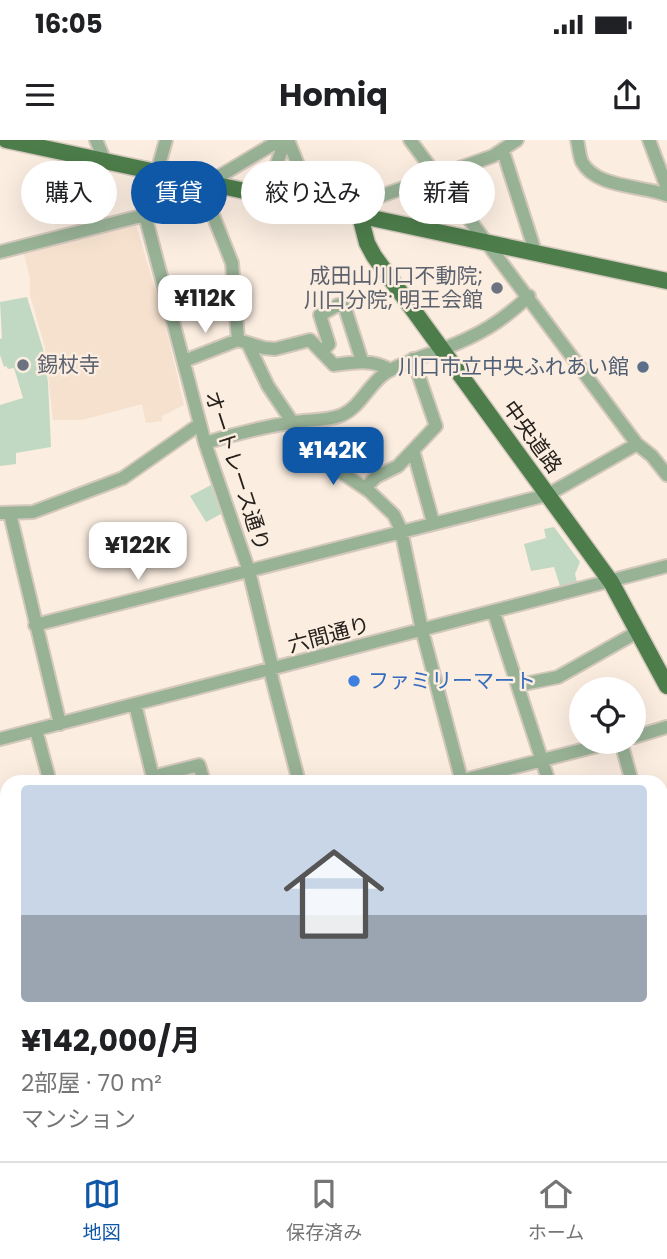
<!DOCTYPE html>
<html lang="ja">
<head>
<meta charset="utf-8">
<style>
	body { margin:0; font-family:Poppins,"Noto Sans JP",sans-serif; background:#f6f6f6; color:#202124; height:100vh; display:flex; flex-direction:column; font-size:26px; white-space:nowrap }
	* { box-sizing:border-box; margin:0 }
	p { font-size:23px; color:#757577 }
	.icon { flex:none; width:38px; height:38px; fill:none; stroke:currentColor; stroke-width:2; stroke-linecap:round; stroke-linejoin:round }
	.map { position:relative; flex:1; overflow:hidden }
	.side { position:absolute; left:0px; top:635px; width:668px; height:387px; display:flex; flex-direction:column; background:#fff; border-radius:21px 21px 0 0; box-shadow:0 7px 28px #0002 }
	.side>* { flex:none }
	.hud { position:absolute; left:21px; top:21px; width:626px; height:63px; display:flex; gap:14px }
	.buttons { position:absolute; left:569px; top:537px; display:grid; gap:14px }
	.buttons a { display:grid; place-items:center; width:77px; height:77px; border-radius:50%; background:#fff; box-shadow:0 7px 28px #0002; font-size:35px }
	.price { position:absolute; translate:-50% -60px; padding:0 16px; border-radius:14px; background:#fff; color:#222; font-size:23px; line-height:46px; filter:drop-shadow(0 2px 4px #0008) }
	.price::after { content:''; position:absolute; left:50%; top:42px; width:21px; height:16px; margin-left:-10px; background:inherit; clip-path:polygon(0 0,100% 0,50% 100%) }
	.price.on { background:#0f57a7; color:#fff }
	ul { padding:0; list-style:none }
	li { display:grid; align-content:center; gap:14px; height:371px; padding:0 21px }
	li span { display:grid; place-items:center; height:217px; border-radius:7px; color:#555 }
	li>.icon { margin-inline-start:auto }
	span .icon { width:126px; height:126px; fill:#fffc; stroke-width:1 }
	li b { font-size:30px }
	.tag { padding:0 24px; border-radius:32px; background:#fff; box-shadow:0 7px 28px #0002; font-size:24px; line-height:63px }
	.tag.on { background:#0f57a7; color:#fff }
	.status { display:flex; justify-content:space-between; align-items:center; height:49px; padding:0 35px; background:#fff; direction:ltr }
	.status svg { height:19px; fill:currentColor }
	header { display:flex; justify-content:space-between; align-items:center; height:91px; padding:0 21px; background:#fff; font-size:32px; font-weight:700 }
	.tabs { display:flex; justify-content:space-around; align-items:center; height:98px; border-top:2px solid #e0e0e0; background:#fff; font-size:19px; color:#757577 }
	.tabs a { display:grid; justify-items:center; gap:4px }
	.tabs .on { color:#0f57a7 }
	.map>svg:first-child { display:block }
	.built { fill:#f5e1ce }
	.green { fill:#c1d9c2 }
	.lines { fill:none; stroke-linecap:round; stroke-linejoin:round }
	.minor-casing { stroke:#d4c8bd; stroke-width:16 }
	.major-casing { stroke:#d4c8bd; stroke-width:19 }
	.minor { stroke:#98b296; stroke-width:12 }
	.major { stroke:#4d7d4b; stroke-width:16 }
	.worship-dot { fill:#6b7280; stroke:#fbede0; stroke-width:2.5 }
	.service-dot { fill:#5c6f8a; stroke:#fbede0; stroke-width:2.5 }
	.shop-dot { fill:#3f7fe0; stroke:#fbede0; stroke-width:2.5 }
	.labels { text-anchor:middle; stroke-width:5; stroke-linejoin:round; paint-order:stroke }
	.worship-label { font-size:21px; fill:#5b616d; stroke:#fbede0; text-anchor:end }
	.service-label { font-size:21px; fill:#4e5e75; stroke:#fbede0; text-anchor:end }
	.street-label { font-size:21px; fill:#25201b; stroke:#fbede0 }
	.shop-label { font-size:21px; fill:#366cbe; stroke:#fbede0; text-anchor:start }
</style>
</head>
<body>
<div class="status"><b>16:05</b><svg viewBox="0 0 49 12"><path d="M0 12V9h3v3zM5 12V6h3v6zM10 12V3h3v9zM15 12V0h3v12zM26 1h20v11H26zM47 4h2v5h-2z"/></svg></div>
<header><svg class="icon" aria-label="menu" viewBox="0 0 24 24"><path d="M4 6h16M4 12h16M4 18h16"/></svg>Homiq<svg class="icon" aria-label="share" viewBox="0 0 24 24"><path d="M12 15V3M7 8l5-5 5 5M5 13v7h14v-7"/></svg></header>
<div class="map">
<svg width="667" height="1021" viewBox="0 0 667 1021">
	<rect width="100%" height="100%" fill="#fbede0"/>
	<!-- built -->
	<path class="built" d="M136,85L163,175L184,265L162,276V281L146,283L142,264L82,280H53L45,208L30,155V138L24,114Z"/>
	<!-- green -->
	<path class="green" d="M27,157L43,209L48,242L51,307L16,313V324L0,326V265L23,258L14,228L8,229L6,226L4,227L0,215V199L2,198L0,162Z
		M211,345L221,374L206,382L190,356Z
		M554,387L580,422L575,434L577,442L560,446L554,427L531,431L524,404L546,398L544,389Z"/>
	<g class="lines">
		<defs>
			<path id="minor" d="M96,0L105,21
				M166,0L145,75L205,303L249,431L271,522L272,538L299,642
				M288,0L307,47L310,65
				M410,0L637,304L652,316L667,335
				M577,0C579,7 579,16 582,22C596,48 640,45 667,55
				M649,0L667,48
				M503,11L536,114
				M266,56L285,0
				M360,76L369,64L378,57L493,16L517,0
				M0,112L145,75
				M238,200L232,123L207,60L208,43L280,0
				M248,204L268,246L314,314L369,351L394,375L401,390L422,490L462,642
				M322,212L329,204L320,175L338,165L345,168L362,221
				M184,221L238,200L264,208L275,209L310,200L334,225C354,222 373,219 390,230
				M205,303C234,294 263,287 294,282C310,280 327,281 342,275C360,267 368,246 384,234C402,222 423,217 443,209C479,195 500,183 529,156
				M413,310L433,382
				M365,348L376,337L398,326L436,286L413,219
				M0,373L33,372L123,338L200,284
				M10,374L60,584
				M494,473L549,642
				M35,485L547,355L637,304
				M519,545L558,537L639,491
				M135,564L154,642
				M36,590L50,642
				M634,597L667,587
				M0,599L667,426
				M621,602L632,642
				M152,637L199,625L204,642
				M456,642L613,602
				M662,756L667,778
				M0,762L7,760
				M0,777L7,803
				M0,932L7,951
				M662,957L667,954
				M147,1015L148,1021
				M228,1015L229,1021
				M312,1015L314,1021
				M396,1015L398,1021
				M523,1015L527,1021
				M33,1021L44,1015
				M417,1021L442,1015
				M653,1021L667,1012"/>
			<path id="major" d="M6,0L667,141
				M360,76L367,103L374,116L611,442L667,546"/>
		</defs>
		<!-- minor casing -->
		<use href="#minor" class="minor-casing"/>
		<!-- major casing -->
		<use href="#major" class="major-casing"/>
		<!-- minor -->
		<use href="#minor" class="minor"/>
		<!-- major -->
		<use href="#major" class="major"/>
	</g>
	<!-- markers -->
	<g class="worship-dot">
		<circle cx="497" cy="148" r="7"/>
		<circle cx="23" cy="225" r="7"/>
	</g>
	<circle class="service-dot" cx="643" cy="227" r="7"/>
	<circle class="shop-dot" cx="354" cy="541" r="7"/>
	<g class="labels">
		<!-- worship labels -->
		<g class="worship-label">
			<text x="483" y="143">成田山川口不動院;<tspan x="483" dy="24">川口分院; 明王会館</tspan></text>
			<text x="37" y="232" text-anchor="start">錫杖寺</text>
		</g>
		<!-- service labels -->
		<g class="service-label">
			<text x="629" y="234">川口市立中央ふれあい館</text>
		</g>
		<!-- street labels -->
		<g class="street-label">
			<text transform="translate(532 297) rotate(54)" y="7">中央道路</text>
			<text transform="translate(237 331) rotate(72)" y="7">オートレース通り</text>
			<text transform="translate(329 495) rotate(-15)" y="7">六間通り</text>
		</g>
		<!-- shop labels -->
		<g class="shop-label">
			<text x="368" y="548">ファミリーマート</text>
		</g>
	</g>
</svg>
<div class="buttons">
<a><svg class="icon" aria-label="locate" viewBox="0 0 24 24"><circle cx="12" cy="12" r="6"/><path d="M12 2v4M12 18v4M2 12h4M18 12h4"/></svg></a>
</div>
<b class="price" style="left:205px;top:195px">¥112K</b>
<b class="price on" style="left:333px;top:347px">¥142K</b>
<b class="price" style="left:138px;top:442px">¥122K</b>
<div class="hud">
<a class="tag">購入</a>
<a class="tag on">賃貸</a>
<a class="tag">絞り込み</a>
<a class="tag">新着</a>
</div>
<section class="side">
<ul>
<li><span style="background:linear-gradient(#c9d6e8 60%,#9aa5b1 0)"><svg class="icon" aria-label="home" viewBox="0 0 24 24"><path d="M3 11l9-7 9 7M6 9v11h12V9"/></svg></span><div><b>¥142,000/月</b><p>2部屋 · 70 m²</p><p>マンション</p></div></li>
</ul>
</section>
</div>
<nav class="tabs">
<a class="on"><svg class="icon" aria-label="map" viewBox="0 0 24 24"><path d="M3 6l6-2 6 2 6-2v14l-6 2-6-2-6 2zM9 4v14M15 6v14"/></svg>地図</a>
<a><svg class="icon" aria-label="saved" viewBox="0 0 24 24"><path d="M7 4h10v16l-5-4-5 4z"/></svg>保存済み</a>
<a><svg class="icon" aria-label="home" viewBox="0 0 24 24"><path d="M3 11l9-7 9 7M6 9v11h12V9"/></svg>ホーム</a>
</nav>
</body>
</html>
